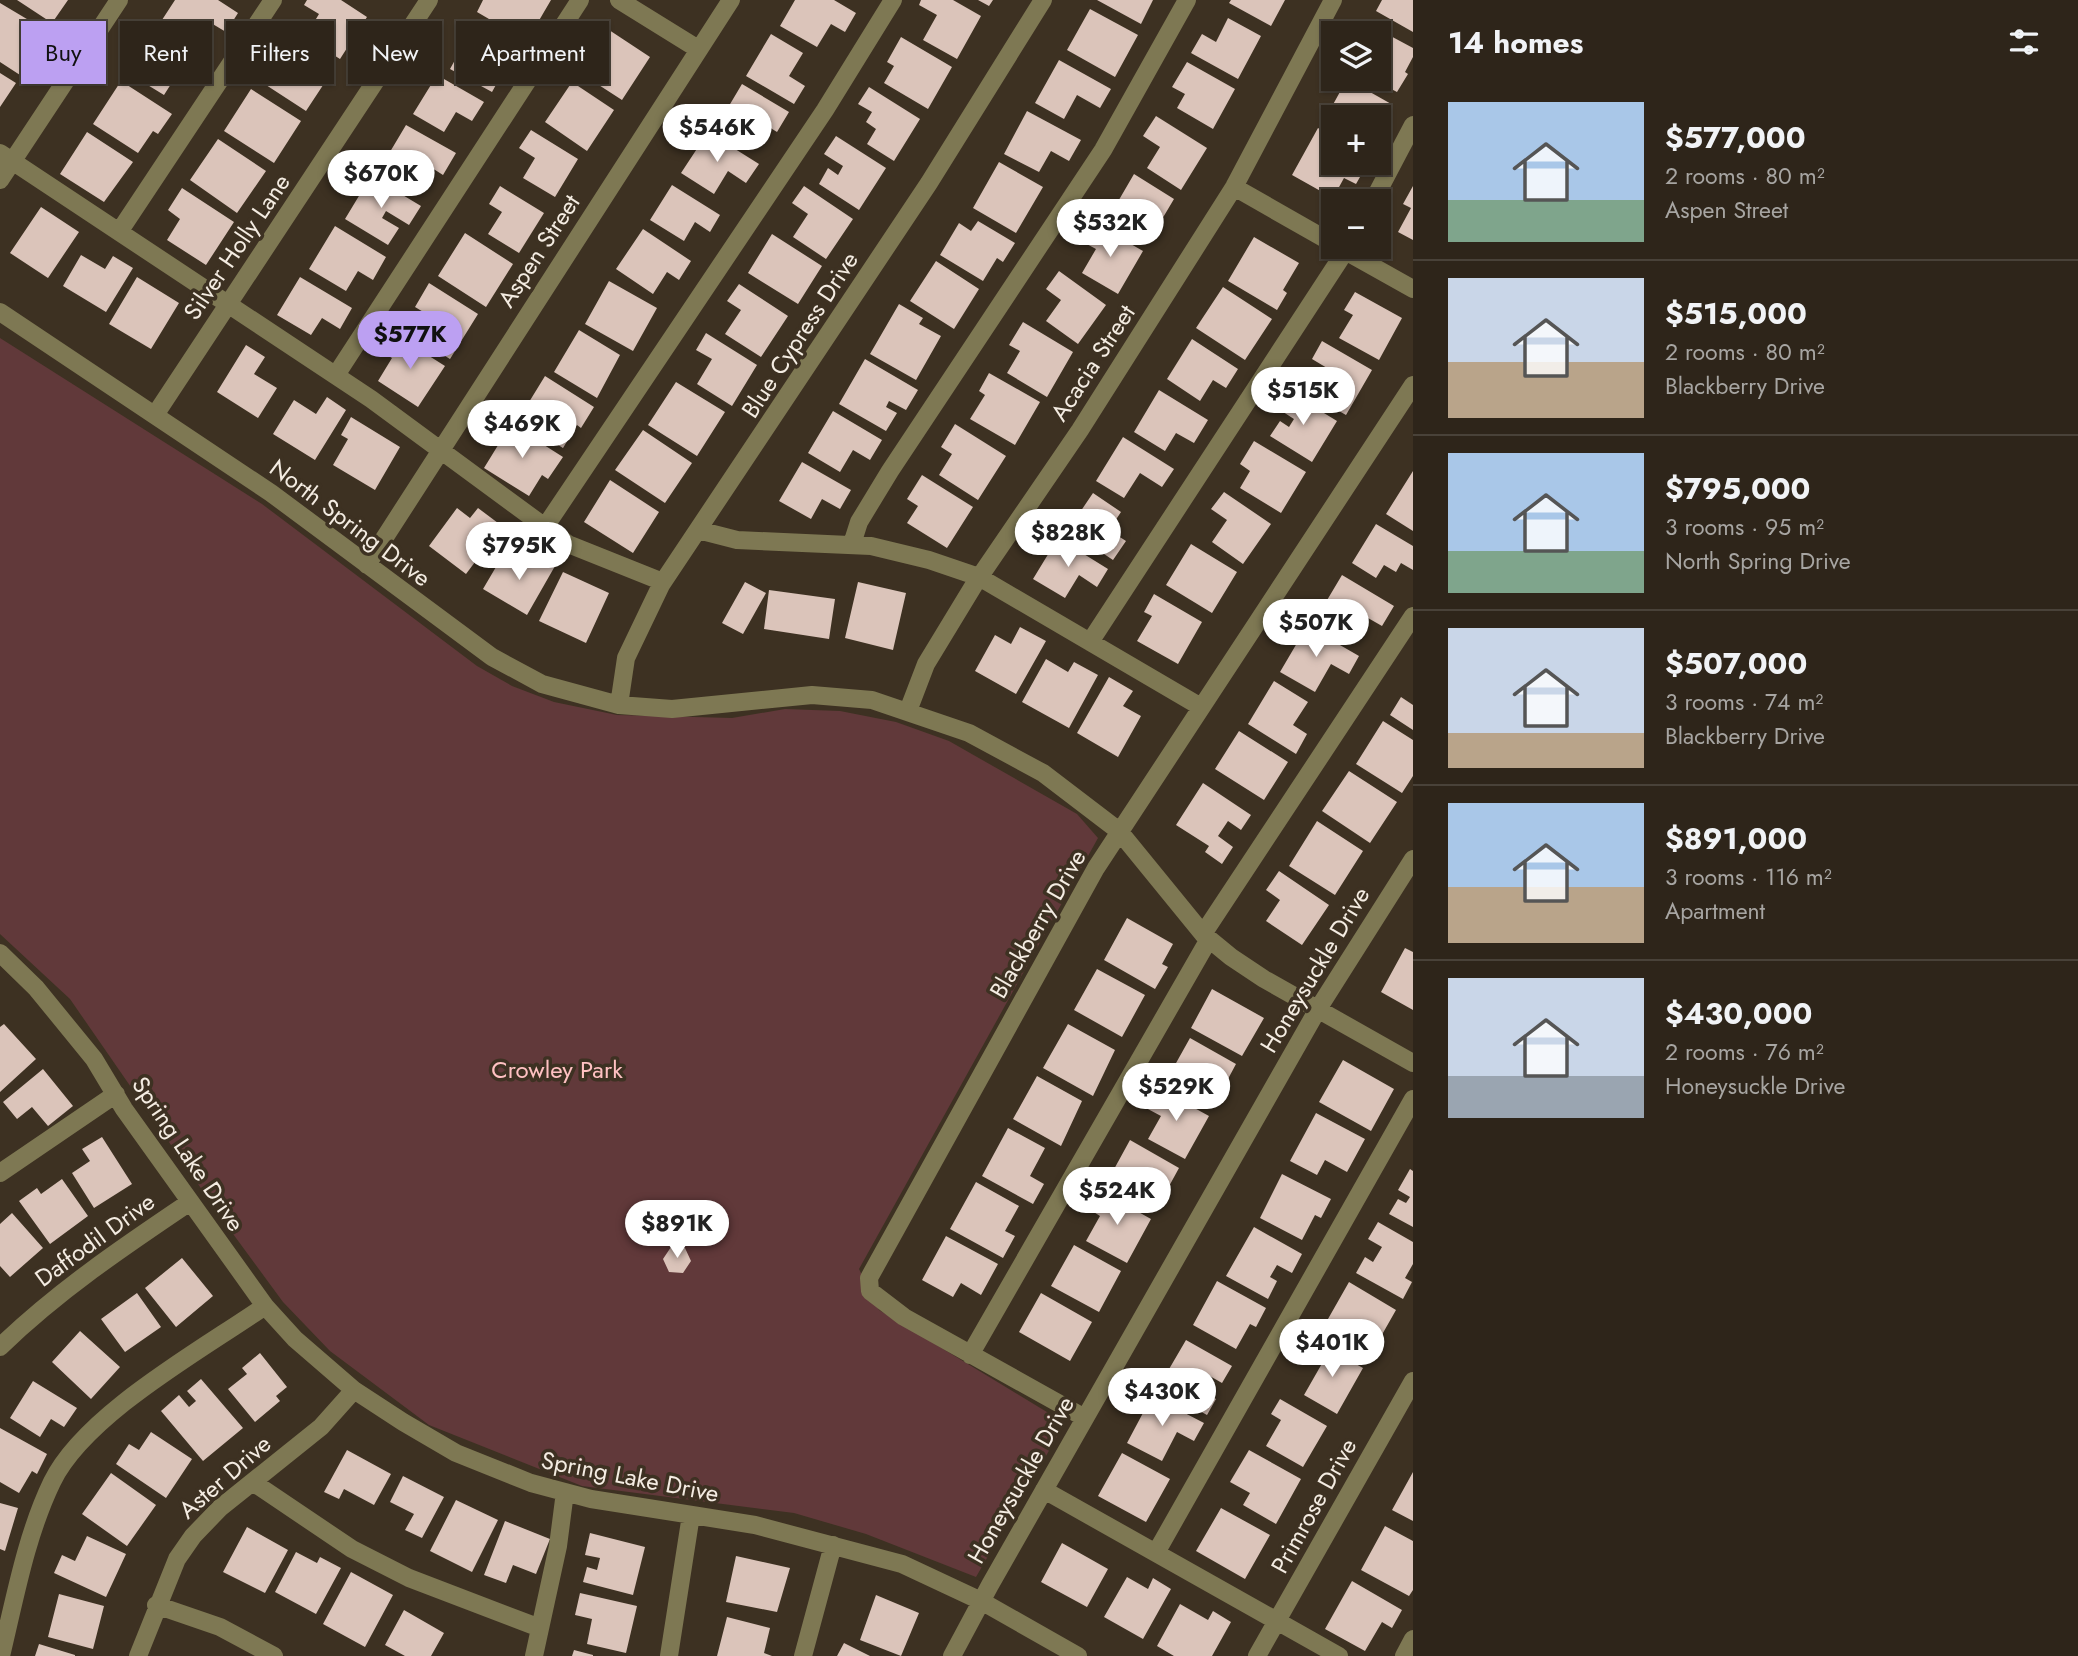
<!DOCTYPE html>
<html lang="en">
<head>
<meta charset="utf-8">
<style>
	body { margin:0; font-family:Jost,sans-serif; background:#362d23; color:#f1f3f6; height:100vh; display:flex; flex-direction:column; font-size:26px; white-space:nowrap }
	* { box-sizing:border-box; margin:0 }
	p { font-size:23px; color:#a7a5a2 }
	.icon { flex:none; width:38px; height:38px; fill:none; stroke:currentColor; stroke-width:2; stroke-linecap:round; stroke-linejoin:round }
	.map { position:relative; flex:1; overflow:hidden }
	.details { display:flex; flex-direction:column; background:#2e251a; width:665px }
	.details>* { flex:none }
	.hud { position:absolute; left:21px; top:21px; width:665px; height:63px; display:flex; gap:14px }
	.fabs { position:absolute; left:1321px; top:21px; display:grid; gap:14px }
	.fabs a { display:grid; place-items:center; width:70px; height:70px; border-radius:0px; background:#2e251a; box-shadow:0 2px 5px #0004,0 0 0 2px #494239; font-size:35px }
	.price { position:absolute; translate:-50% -60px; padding:0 16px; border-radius:24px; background:#fff; color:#222; font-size:23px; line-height:46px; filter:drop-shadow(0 2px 4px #0008) }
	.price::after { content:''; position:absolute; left:50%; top:42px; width:21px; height:16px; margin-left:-10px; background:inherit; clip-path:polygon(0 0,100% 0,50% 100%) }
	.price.active { background:#bca0f2; color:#111 }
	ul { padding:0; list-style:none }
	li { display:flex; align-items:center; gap:21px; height:175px; padding:0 35px }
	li+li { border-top:2px solid #494239 }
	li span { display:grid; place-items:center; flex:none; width:196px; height:140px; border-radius:0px; color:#555 }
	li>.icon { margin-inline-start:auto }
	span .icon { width:84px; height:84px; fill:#fffc; stroke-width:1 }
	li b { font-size:30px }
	h2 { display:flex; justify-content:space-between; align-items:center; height:84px; padding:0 35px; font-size:30px }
	.tag { padding:0 24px; border-radius:0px; background:#2e251a; box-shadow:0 2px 5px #0004,0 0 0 2px #494239; font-size:24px; line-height:63px }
	.tag.active { background:#bca0f2; color:#111 }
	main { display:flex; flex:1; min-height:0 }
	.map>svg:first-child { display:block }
	.green { fill:#61393a }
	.building { fill:#dbc4ba }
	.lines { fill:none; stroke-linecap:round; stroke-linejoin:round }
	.minor { stroke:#7e7853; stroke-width:18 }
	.labels { text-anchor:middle; stroke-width:7; stroke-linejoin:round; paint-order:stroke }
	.street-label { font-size:24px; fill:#f4ece2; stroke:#3d3122 }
	.park-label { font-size:24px; fill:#ffc1c2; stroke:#3d3122 }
</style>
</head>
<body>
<main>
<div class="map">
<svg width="1413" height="1656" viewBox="0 0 1413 1656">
	<rect width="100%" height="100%" fill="#3d3122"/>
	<!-- green -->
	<path class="green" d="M0,338L262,504L477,666L512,686L554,702L617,715L732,718L785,709L840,711L896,722L949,741L1077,814L1098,838L859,1269L879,1310L1065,1423L976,1577L866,1534L794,1513L582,1486L429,1425L330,1351L283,1302L225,1223L70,999L0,934Z"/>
	<!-- building -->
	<path class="building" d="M17,0H68L52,23Z
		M175,0H218L238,13L226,32L211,23L197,46L160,23Z
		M307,0H341L367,17L340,59L305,37L319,14L304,5Z
		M483,0H551L527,41L477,12Z
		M795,0H834L856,13L845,32L831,24L817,47L780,26Z
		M921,0H953L981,16L957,59L923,40L937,15L919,5Z
		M978,0H993L989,6Z
		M1097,0H1153L1141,24Z
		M1231,0H1285L1271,26L1229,3Z
		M1382,0H1413V32L1376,11Z
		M0,3L47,31L20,75L0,62Z
		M1090,9L1138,35L1115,77L1067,50Z
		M1228,18L1261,36L1238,79L1191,53L1202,34L1216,42Z
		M476,22L518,45L492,92L450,69Z
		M600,24L650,57L622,100L588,78L603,55L587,45Z
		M1372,26L1413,48V57L1405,72L1408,74L1397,92L1372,79H1379V33H1368Z
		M154,30L206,63L193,82L178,73L164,95L128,73Z
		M771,34L803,53L789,76L805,86L794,104L746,76Z
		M283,37L333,70L306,111L266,85L282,62L271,55Z
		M901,37L952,67L928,109L884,83L894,66L887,62Z
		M1059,60L1111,89L1100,108L1077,95L1064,119L1035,103Z
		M1187,62L1235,89L1213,129L1177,108L1185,94L1172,87Z
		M0,73L16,83L0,107Z
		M437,75L484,102L472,121L456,112L444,132L413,114Z
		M1347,79L1393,105L1383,124L1379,117H1334V126L1324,121Z
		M121,81L172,114L158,134L153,131L138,153L93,124Z
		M572,82L614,110L587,151L545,122Z
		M742,84L789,112L777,132L764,124L751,147L717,126Z
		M869,87L920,119L894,161L867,144L876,129L866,122L872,112L858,104Z
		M251,89L301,121L274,163L224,131Z
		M1027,111L1081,140L1069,161L1051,151L1039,172L1004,154Z
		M1156,116L1207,148L1181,190L1147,168L1160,147L1143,136Z
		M406,125L456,153L443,175L432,168L419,190L381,167Z
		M1318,128L1334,137V163H1368L1356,184L1344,178L1333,198L1292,175Z
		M531,130L578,159L555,197L523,178L535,158L519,148Z
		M87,132L133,162L104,202L60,174Z
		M708,132L759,164L746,183L728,171L714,194L681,173Z
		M836,136L886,168L859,210L819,184L828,168L838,175L843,166L824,154Z
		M218,139L266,171L237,213L190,180Z
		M999,162L1043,187L1016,233L973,208Z
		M1134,174L1174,199L1149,241L1109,217Z
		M371,176L421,206L409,225L386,211L382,218L399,228L388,245L345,219Z
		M672,185L720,215L710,232L695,222L684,241L650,220Z
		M500,186L544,213L519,253L488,234L502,212L489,204Z
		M804,186L853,219L826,259L793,237L808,214L792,203Z
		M1413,186V240L1398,232L1411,208L1403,204Z
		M182,188L234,222L206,265L167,240L180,219L168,210Z
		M41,207L79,232L48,278L10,253Z
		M978,221L1015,243L1003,262L997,258L983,281L940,255L959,223L971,231Z
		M1094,223L1143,251L1118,294L1082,273L1096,249L1083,242Z
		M335,226L386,257L373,280L358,271L346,291L309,269Z
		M643,229L691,261L679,280L667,272L653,294L616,269Z
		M465,233L513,264L486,307L438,276Z
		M772,234L822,266L798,304L748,273Z
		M1254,237L1299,263L1283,290L1287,293L1277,310L1228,281Z
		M81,255L105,269L113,256L133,268L106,312L63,286Z
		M936,261L979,289L954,329L910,301Z
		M1059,271L1106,305L1078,344L1046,321L1061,300L1046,289Z
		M137,277L179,303L151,349L109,324Z
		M300,277L352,308L340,329L322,318L311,335L277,315Z
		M609,281L657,308L633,351L585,324Z
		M429,283L478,314L450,359L411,335L425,313L415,307Z
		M739,284L788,316L761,357L725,334L741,310L727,301Z
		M1223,287L1272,319L1245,360L1196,328Z
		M1355,292L1402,318L1379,360L1339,338L1353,315L1344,310Z
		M899,304L923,318L919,324L941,336L916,380L870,354Z
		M1023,322L1073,352L1047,397L1007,373L1020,351L1009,345Z
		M579,330L620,355L597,398L554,372Z
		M706,333L757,365L732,406L697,384L712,359L696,350Z
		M396,335L445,366L418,407L378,381L392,358L384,353Z
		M1192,339L1238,369L1226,388L1213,380L1200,401L1167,379Z
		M1322,341L1372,370L1346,415L1316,398L1332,371L1312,359Z
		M246,345L265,357L254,374L277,388L258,418L217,392Z
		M865,359L918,390L906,410L889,401L886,407L897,413L886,431L839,404Z
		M989,373L1040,402L1015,445L970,419L985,395L979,391Z
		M545,376L594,407L581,428L577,425L563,448L518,420Z
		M676,382L725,412L697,456L648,425Z
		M1159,390L1208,420L1194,443L1176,433L1165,451L1134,432Z
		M1288,391L1337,421L1312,462L1270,436L1280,421L1289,427L1294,419L1277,408Z
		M327,397L346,410L315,460L273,434L294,400L316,414Z
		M833,411L882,440L870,460L853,450L840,472L808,453Z
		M351,417L400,447L375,490L333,465L348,439L341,435Z
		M511,424L563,457L548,479L542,475L529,496L484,468Z
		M955,424L1006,456L978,500L939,475L952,454L941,447Z
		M643,430L692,463L665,503L615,470Z
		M1123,437L1174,469L1162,487L1140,473L1124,498L1096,481Z
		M1254,441L1306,472L1281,513L1240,488L1250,471L1240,464Z
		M802,462L851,490L840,509L822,499L811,519L779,501Z
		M1413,471V531L1386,514Z
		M922,475L973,507L947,548L907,523L918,506L907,499Z
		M610,480L659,512L633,553L584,522Z
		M1224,492L1271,524L1243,564L1212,542L1227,520L1211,509Z
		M1093,493L1121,512L1109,530L1126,541L1113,560L1068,530Z
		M457,508L470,518L478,508L502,526L466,574L429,546Z
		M1376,524L1413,546V570L1401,563L1396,572L1384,565L1376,578L1352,563Z
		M1058,538L1108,569L1097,587L1079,575L1065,598L1033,579Z
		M1191,544L1237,572L1212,613L1166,585Z
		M535,554L555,566L527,615L483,589L503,555L526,569Z
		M563,572L609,593L586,643L539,621Z
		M1342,575L1394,606L1382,626L1361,614L1348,636L1317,617Z
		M745,582L766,593L743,634L722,623Z
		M858,582L906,593L893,650L845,638Z
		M769,590L835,599L829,639L764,629Z
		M1154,594L1202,622L1178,664L1137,641L1152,616L1144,612Z
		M1307,626L1359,656L1349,674L1331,664L1315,692L1280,672Z
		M1020,627L1046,641L1016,694L975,671L995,635L1011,644Z
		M1046,659L1068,672L1074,662L1098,675L1069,728L1022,702Z
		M1109,677L1133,691L1123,706L1141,716L1118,757L1077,733Z
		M1274,681L1308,702L1293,725L1307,734L1296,754L1248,724Z
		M1401,697L1413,705V730L1390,715Z
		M1383,721L1413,740V776L1402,793L1356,764Z
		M1239,731L1288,762L1264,800L1215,769Z
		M1349,771L1397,802L1370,843L1322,811Z
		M1203,783L1251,815L1241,830L1228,821L1218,836L1233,847L1222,864L1205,852L1209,846L1176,825Z
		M1317,821L1363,851L1335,895L1289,866Z
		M1279,871L1329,905L1302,945L1266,921L1280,900L1266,890Z
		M1127,918L1173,944L1162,964L1168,967L1155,989L1104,960Z
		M1405,948L1413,952V1010L1381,992Z
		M1097,969L1145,995L1122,1037L1074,1010Z
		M1212,989L1264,1018L1242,1056L1191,1028Z
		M4,1024L36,1059L0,1092V1027Z
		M1068,1024L1115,1050L1093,1096L1043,1068Z
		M1190,1038L1236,1064L1213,1107L1166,1081Z
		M1343,1060L1394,1089L1371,1131L1319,1102Z
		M43,1069L73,1106L48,1126L32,1107L17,1119L3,1102Z
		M1037,1076L1082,1101L1061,1146L1013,1119Z
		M1158,1088L1209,1116L1185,1159L1148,1139L1161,1116L1146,1108Z
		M1316,1113L1365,1139L1347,1172L1325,1160L1317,1175L1290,1161Z
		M1008,1128L1045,1148L1030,1176L1044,1184L1033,1204L982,1176Z
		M102,1137L132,1184L94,1208L72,1173L90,1161L82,1149Z
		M1130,1140L1179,1168L1156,1210L1107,1182Z
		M1410,1169L1413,1171V1227L1389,1214L1398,1199L1406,1203L1410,1197L1398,1190Z
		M1282,1174L1331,1199L1321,1218L1315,1215L1302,1240L1260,1218Z
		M62,1179L88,1216L50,1244L19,1201L37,1188L41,1194Z
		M976,1182L1019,1206L1005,1231L1015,1236L1003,1258L950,1229Z
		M1099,1190L1151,1219L1127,1263L1086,1241L1100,1216L1089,1209Z
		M12,1213L43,1248L10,1277L0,1266V1224Z
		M1378,1222L1413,1242V1264L1405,1278L1412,1282L1403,1299L1356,1273L1365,1257L1373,1262L1382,1247L1368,1239Z
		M1254,1227L1302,1254L1292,1273L1277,1265L1270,1277L1277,1281L1268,1299L1226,1276Z
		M946,1236L998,1264L981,1295L961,1283L953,1297L922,1280Z
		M1074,1245L1121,1271L1099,1312L1051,1286Z
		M671,1247L685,1248L691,1261L683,1273L669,1272L663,1259Z
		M182,1258L213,1296L176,1327L145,1288Z
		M1217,1281L1266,1308L1256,1327L1250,1324L1236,1349L1193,1325Z
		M1349,1282L1396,1310L1371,1354L1324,1326Z
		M137,1293L161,1327L125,1352L101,1319Z
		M1041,1293L1092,1322L1070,1361L1019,1332Z
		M80,1331L120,1367L91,1399L52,1362Z
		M1186,1340L1232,1366L1222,1383L1208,1375L1200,1390L1216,1399L1207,1415L1158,1388Z
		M1315,1341L1363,1368L1337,1414L1304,1395L1324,1360L1309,1351Z
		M260,1353L287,1387L276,1396L280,1401L255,1422L228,1389L247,1374L242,1368Z
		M201,1379L243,1428L203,1461L161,1411L179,1395L189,1407L196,1401L187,1391Z
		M33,1381L77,1408L64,1427L51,1419L40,1437L10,1418Z
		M1152,1396L1204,1423L1194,1441L1177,1432L1162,1461L1127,1443Z
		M1280,1399L1327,1426L1303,1467L1266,1446L1281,1420L1271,1414Z
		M0,1428L47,1454L37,1474L32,1471L19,1493L0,1482Z
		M151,1432L192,1459L166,1498L116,1464L129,1444L139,1450Z
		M347,1450L391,1474L374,1505L344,1489L339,1499L324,1492Z
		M1249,1450L1301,1479L1276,1524L1243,1505L1250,1493L1230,1482Z
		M1122,1453L1170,1479L1146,1522L1098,1496Z
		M1413,1472V1521L1392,1510Z
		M111,1473L156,1505L127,1546L82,1514Z
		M403,1476L444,1497L422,1538L405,1530L414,1514L390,1502Z
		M456,1500L498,1520L472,1572L430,1551Z
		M0,1503L18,1508L5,1551L0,1549Z
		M1221,1508L1270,1535L1245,1579L1196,1551Z
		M505,1521L550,1539L536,1574L513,1565L506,1583L484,1575Z
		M1385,1526L1413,1541V1590L1409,1596L1361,1570Z
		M247,1527L288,1550L265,1593L223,1572Z
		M590,1533L645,1547L633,1595L583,1582L587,1567L597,1570L600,1558L585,1555Z
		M87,1536L126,1554L106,1597L54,1573L62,1555L75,1561Z
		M1062,1543L1108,1569L1087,1607L1041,1582Z
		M296,1552L317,1563L320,1557L341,1568L316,1614L275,1592Z
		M736,1556L790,1568L777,1612L726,1602Z
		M351,1572L393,1595L365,1647L323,1624Z
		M1127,1577L1148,1589L1153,1578L1171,1589L1143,1639L1104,1617Z
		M1352,1581L1402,1610L1392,1628L1382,1622L1365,1651L1325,1629Z
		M580,1593L637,1606L626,1653L587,1644L592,1619L575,1615Z
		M59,1594L104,1606L93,1649L48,1637Z
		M876,1595L919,1613L901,1656L860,1640Z
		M1180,1604L1208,1620L1213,1611L1231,1622L1212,1656H1174L1157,1646Z
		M404,1610L444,1633L431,1656H405L385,1645Z
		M727,1617L770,1628L764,1653L772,1656H717Z
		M844,1643L870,1656H837Z
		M39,1644L75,1655V1656H35Z
		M574,1650L593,1655V1656H572Z"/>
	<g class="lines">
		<!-- minor -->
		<path class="minor" d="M619,0L698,49
			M0,153L371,399L568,544L663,582
			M0,180L119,0
			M1234,187L1334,244
			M1373,201L1413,125
			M119,232L273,0
			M1338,247L1413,289
			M0,312L271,493L492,657L542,684L619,705L672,709L812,695L872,700L969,733L1043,773L1119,831L1203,934L1231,957L1264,979L1413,1063
			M336,375L580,0
			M155,415L429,0
			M545,527L825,110L893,0
			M698,530L737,540L871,546L929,560L979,577L1201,707
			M852,544L859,522L890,471L1103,150L1187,0
			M367,565L731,0
			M1090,642L1348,247
			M619,705L626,658L661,585L929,183L1043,0
			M908,711L926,664L974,585L1080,430L1234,187L1333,0
			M1203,934L1413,616
			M0,953L36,988L94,1059L124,1109L265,1306L295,1339L354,1390L403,1422L456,1453L531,1483L591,1499L755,1525L902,1564L981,1601L1078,1656
			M0,1173L116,1094
			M0,1347C58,1291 123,1247 190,1202
			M970,1355L1209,939
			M1085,1418L904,1317L870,1291L869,1278L1096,868L1413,385
			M254,1483L352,1549L409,1578L540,1628
			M1044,1490L1339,1656
			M1157,1551L1413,1099
			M156,1605L220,1627L274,1656
			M1,1656C15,1598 26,1536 52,1482C85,1414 203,1349 265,1306
			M138,1656L177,1559L193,1536L220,1508L321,1427L354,1390
			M534,1656L558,1546L565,1492
			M669,1656L691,1515
			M803,1656L833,1545
			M952,1656L990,1585L1318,1009L1413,859
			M1257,1656L1413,1381
			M1404,1656L1413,1639"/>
	</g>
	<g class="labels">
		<!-- street labels -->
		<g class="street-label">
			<text transform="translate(237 247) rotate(-56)" y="8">Silver Holly Lane</text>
			<text transform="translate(539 251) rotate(-57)" y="8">Aspen Street</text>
			<text transform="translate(800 335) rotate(-57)" y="8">Blue Cypress Drive</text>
			<text transform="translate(1093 363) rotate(-57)" y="8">Acacia Street</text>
			<text transform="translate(350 523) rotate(37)" y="8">North Spring Drive</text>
			<text transform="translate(1038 924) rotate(-60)" y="8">Blackberry Drive</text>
			<text transform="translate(1315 970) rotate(-59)" y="8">Honeysuckle Drive</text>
			<text transform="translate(188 1154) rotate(56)" y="8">Spring Lake Drive</text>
			<text transform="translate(95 1240) rotate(-36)" y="8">Daffodil Drive</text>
			<text transform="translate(225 1477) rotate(-41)" y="8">Aster Drive</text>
			<text transform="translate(630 1477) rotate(11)" y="8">Spring Lake Drive</text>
			<text transform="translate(1021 1480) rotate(-60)" y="8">Honeysuckle Drive</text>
			<text transform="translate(1314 1506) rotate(-61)" y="8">Primrose Drive</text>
		</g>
		<!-- park labels -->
		<g class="park-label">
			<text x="557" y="1078">Crowley Park</text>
		</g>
	</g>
</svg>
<div class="fabs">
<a><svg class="icon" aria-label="layers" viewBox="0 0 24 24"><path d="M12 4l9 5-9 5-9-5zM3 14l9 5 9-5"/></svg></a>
<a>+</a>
<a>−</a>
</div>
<b class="price" style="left:717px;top:164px">$546K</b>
<b class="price" style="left:381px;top:210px">$670K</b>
<b class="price" style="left:1110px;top:259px">$532K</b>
<b class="price active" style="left:410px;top:371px">$577K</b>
<b class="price" style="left:1303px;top:427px">$515K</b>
<b class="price" style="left:522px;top:460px">$469K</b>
<b class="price" style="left:1068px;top:569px">$828K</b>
<b class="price" style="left:519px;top:582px">$795K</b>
<b class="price" style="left:1316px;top:659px">$507K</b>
<b class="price" style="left:1176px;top:1123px">$529K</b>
<b class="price" style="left:1117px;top:1227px">$524K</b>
<b class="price" style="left:677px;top:1260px">$891K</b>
<b class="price" style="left:1332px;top:1379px">$401K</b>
<b class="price" style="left:1162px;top:1428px">$430K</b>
<div class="hud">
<a class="tag active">Buy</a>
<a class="tag">Rent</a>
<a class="tag">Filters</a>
<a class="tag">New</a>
<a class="tag">Apartment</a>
</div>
</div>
<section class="details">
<h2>14 homes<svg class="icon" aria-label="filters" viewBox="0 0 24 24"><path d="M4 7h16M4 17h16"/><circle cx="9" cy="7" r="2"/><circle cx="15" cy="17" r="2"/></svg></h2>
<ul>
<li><span style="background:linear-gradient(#a9c7e8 70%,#7fa58c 0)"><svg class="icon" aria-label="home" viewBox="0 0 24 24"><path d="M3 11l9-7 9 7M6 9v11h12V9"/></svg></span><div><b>$577,000</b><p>2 rooms · 80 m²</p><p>Aspen Street</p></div></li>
<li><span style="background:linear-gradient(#c9d6e8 60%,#b9a48a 0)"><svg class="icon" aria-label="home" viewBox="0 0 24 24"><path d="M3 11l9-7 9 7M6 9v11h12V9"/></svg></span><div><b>$515,000</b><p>2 rooms · 80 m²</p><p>Blackberry Drive</p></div></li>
<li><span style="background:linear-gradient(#a9c7e8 70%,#7fa58c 0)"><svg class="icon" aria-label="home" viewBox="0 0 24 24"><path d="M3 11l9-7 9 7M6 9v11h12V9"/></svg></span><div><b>$795,000</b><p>3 rooms · 95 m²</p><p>North Spring Drive</p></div></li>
<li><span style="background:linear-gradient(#c9d6e8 75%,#b9a48a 0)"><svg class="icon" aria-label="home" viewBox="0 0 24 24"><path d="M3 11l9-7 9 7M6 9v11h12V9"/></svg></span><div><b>$507,000</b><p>3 rooms · 74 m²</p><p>Blackberry Drive</p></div></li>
<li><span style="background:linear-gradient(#a9c7e8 60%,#b9a48a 0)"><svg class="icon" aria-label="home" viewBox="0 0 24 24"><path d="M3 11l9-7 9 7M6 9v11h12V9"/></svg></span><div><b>$891,000</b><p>3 rooms · 116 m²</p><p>Apartment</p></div></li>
<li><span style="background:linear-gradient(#c9d6e8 70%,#9aa5b1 0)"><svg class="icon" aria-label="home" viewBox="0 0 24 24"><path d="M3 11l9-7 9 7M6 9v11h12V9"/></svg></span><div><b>$430,000</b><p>2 rooms · 76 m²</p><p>Honeysuckle Drive</p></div></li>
</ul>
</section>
</main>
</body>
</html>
